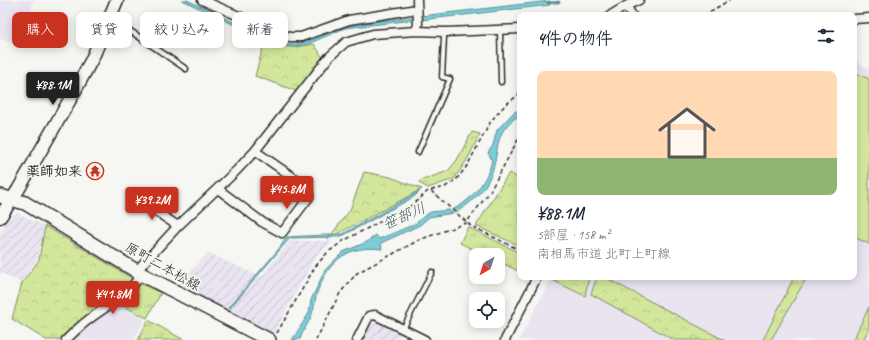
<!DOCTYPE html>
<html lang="ja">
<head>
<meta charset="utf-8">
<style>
	body { margin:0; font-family:Caveat,"Klee One",sans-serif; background:#f2f2f3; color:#1f2937; height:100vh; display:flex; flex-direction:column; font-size:15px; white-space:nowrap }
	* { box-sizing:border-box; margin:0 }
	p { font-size:13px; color:#747a83 }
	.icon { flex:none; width:22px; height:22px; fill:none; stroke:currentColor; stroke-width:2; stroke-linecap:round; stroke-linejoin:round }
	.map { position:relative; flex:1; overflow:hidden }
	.details { position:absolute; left:517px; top:12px; width:340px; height:268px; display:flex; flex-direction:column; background:#fff; border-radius:8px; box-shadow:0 2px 10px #0003 }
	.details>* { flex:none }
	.banner { position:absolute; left:12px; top:12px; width:380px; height:36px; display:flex; gap:8px }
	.needle { width:26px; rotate:219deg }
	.fabs { position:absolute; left:469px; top:248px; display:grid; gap:8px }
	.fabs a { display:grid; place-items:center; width:36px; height:36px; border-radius:8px; background:#fff; box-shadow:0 2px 10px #0003; font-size:20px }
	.price { position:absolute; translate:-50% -34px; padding:0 9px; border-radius:4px; background:#c8321e; color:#fff; font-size:13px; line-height:26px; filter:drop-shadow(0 1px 2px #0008) }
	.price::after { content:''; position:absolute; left:50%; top:24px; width:12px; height:9px; margin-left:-6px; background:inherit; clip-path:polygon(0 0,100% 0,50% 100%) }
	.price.on { background:#222; color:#fff }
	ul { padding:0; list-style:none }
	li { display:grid; align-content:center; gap:8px; height:212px; padding:0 20px }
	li+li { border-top:1px solid #e0e1e3 }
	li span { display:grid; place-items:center; height:124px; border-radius:8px; color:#555 }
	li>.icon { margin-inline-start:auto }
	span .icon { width:72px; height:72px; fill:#fffc; stroke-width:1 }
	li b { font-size:17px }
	h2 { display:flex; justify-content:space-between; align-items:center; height:48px; padding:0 20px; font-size:17px }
	.tag { padding:0 14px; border-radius:8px; background:#fff; box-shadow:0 2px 10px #0003; font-size:14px; line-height:36px }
	.tag.on { background:#c8321e; color:#fff }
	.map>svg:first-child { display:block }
	.built { fill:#e9e4f0 }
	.industrial { fill:url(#industrial-furrows) }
	.grass { fill:url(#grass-tufts); stroke:#7f8964 }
	.forest { fill:url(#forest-crowns); stroke:#7f8964 }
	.garden { fill:#d3e79c; stroke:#7f8964 }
	.water { fill:#7dcdd8; stroke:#5c8c93 }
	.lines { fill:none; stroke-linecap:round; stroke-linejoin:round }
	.stream { stroke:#5c8c93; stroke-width:2.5 }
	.lane-casing { stroke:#2b2b2b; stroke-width:7 }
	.street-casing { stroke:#2b2b2b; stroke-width:11 }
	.secondary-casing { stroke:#2b2b2b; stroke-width:15 }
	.primary-casing { stroke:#2b2b2b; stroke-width:16 }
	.path { stroke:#2b2b2b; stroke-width:1.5; stroke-dasharray:4 3; stroke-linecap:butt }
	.lane { stroke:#f6f6f2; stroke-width:4 }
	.street { stroke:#f6f6f2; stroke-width:8 }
	.secondary { stroke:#f6f6f2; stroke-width:12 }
	.primary { stroke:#f6f6f2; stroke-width:13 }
	.labels { text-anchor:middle; stroke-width:3.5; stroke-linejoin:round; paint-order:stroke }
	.poi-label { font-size:14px; font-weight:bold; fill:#2b2b2b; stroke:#f6f6f2; text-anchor:end }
	.street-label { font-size:14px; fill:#2b2b2b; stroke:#f6f6f2 }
	.water-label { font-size:15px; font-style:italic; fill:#445c5f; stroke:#f6f6f2 }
</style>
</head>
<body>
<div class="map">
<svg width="869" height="340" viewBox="0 0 869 340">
	<defs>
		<pattern id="industrial-furrows" width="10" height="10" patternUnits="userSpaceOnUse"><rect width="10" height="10" fill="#e9e4f0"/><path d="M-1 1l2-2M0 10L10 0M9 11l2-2" fill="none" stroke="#c8c4ce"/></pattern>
		<pattern id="grass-tufts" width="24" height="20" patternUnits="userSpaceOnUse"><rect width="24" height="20" fill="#d3e79c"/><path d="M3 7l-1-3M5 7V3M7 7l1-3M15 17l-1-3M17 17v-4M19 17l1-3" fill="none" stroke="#b5c687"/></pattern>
		<pattern id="forest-crowns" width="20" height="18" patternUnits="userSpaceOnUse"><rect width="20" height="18" fill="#d3e79c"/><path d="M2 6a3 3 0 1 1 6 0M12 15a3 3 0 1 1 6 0" fill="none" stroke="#b5c687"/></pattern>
	</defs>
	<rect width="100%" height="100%" fill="#f6f6f2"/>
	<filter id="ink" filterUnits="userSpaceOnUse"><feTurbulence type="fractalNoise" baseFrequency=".025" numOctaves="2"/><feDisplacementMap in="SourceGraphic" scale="8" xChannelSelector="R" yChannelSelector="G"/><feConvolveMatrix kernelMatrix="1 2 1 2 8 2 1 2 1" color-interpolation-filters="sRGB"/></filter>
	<g filter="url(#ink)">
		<!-- built -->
		<path class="built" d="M0,0H34L20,43L0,39Z
			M854,60L869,69V336L867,340H519L552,277H854Z
			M116,304L145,319L134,340H71L86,325Z"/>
		<!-- industrial -->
		<path class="industrial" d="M17,213L44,226L38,258L21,282L0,273V234L6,223Z
			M290,241H333L316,256L273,335L183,287L191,270L208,253L261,277Z
			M375,319L401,333L397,340H362L371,323Z"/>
		<!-- grass -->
		<path class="grass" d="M509,173L520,179V246L476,226Z
			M468,227L520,253V272L498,261V255H484L460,243Z
			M139,283L161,293L147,318L117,303Z
			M148,320L184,340H138Z"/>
		<!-- forest -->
		<path class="forest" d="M265,40C284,49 294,48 314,44L323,58L296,91L255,76Z
			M472,132L480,134L467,160L454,179L428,188L419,183L420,181L448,171L457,160Z
			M364,172L390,177L422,189L328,239L350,210Z
			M45,226L133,279L121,292L58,340H46L12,319L22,283L39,260Z
			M546,277H589L585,296Z
			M597,277H604L724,340H674L591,294Z
			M794,277H807L771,340H763Z
			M869,307V329L863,340H853Z"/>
		<!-- garden -->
		<path class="garden" d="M854,72L869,79V244L854,237Z"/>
		<!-- water -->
		<path class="water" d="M182,0H187L275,42C301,51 325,31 349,26C370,21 393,20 414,17V20L345,28L308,44L292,47L272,43Z
			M550,1V5L421,20V16Z
			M520,109V115C490,133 502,153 489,179C484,191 468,206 456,212L454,209C472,200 488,180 492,160L488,153L493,145L497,130L513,113Z
			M420,191L414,197L344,235L338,237L290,238L230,308L229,307L278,250L287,237L343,234Z
			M449,210L453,213L429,217L420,225L381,243L382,249C349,245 330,259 318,290C315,297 315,306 312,314C309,323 303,330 300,339L292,340L309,313L311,300L325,270L343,252L367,242L376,235L379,239L415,224L424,216L431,212Z"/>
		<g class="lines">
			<!-- stream -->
			<path class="stream" d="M548,3L559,2"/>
			<defs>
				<path id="lane" d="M110,17L186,69
					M500,30L501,82
					M418,152L450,79L442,77L444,37L442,31
					M403,329L432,272"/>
				<path id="street" d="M202,0L280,34L290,37H301L349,20L417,9
					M611,15L626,6
					M632,15L626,6L639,0
					M854,19L869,18
					M416,31L418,24L417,0
					M218,189L262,222L282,233L309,197V193L306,186L255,151
					M137,199L178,226
					M140,267L178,226L236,171L255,151L329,57L346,42L373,34L416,31L446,32L520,29
					M66,340C71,335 76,330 82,325C101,308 127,298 141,274
					M357,340L369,316L375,315L425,340
					M505,340L537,277"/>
				<path id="secondary" d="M0,217L18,190L72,96L92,59L117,0"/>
				<path id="primary" d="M0,196L25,203L143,275L269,340"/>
			</defs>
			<!-- lane casing -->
			<use href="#lane" class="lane-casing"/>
			<!-- street casing -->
			<use href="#street" class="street-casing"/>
			<!-- secondary casing -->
			<use href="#secondary" class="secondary-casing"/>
			<!-- primary casing -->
			<use href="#primary" class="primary-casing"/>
			<!-- path -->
			<path class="path" d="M704,15L730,0
				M431,191L471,226L520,250
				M277,333L315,267L327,253L343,241L414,204L428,191L445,187L456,180L467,166L491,121L506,104L520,94
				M316,340L340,293L357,273L419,240L466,223L489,193L520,136"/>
			<!-- lane -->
			<use href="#lane" class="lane"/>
			<!-- street -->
			<use href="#street" class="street"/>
			<!-- secondary -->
			<use href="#secondary" class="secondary"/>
			<!-- primary -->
			<use href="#primary" class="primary"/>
		</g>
	</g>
	<!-- icons -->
	<defs>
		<symbol id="temple-ring" viewBox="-11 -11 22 22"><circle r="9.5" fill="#f6f6f2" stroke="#c8321e" stroke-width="1.5"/><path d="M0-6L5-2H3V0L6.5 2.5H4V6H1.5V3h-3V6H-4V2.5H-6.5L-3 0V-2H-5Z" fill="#c8321e"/></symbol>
	</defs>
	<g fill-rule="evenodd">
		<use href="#temple-ring" x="85" y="161" width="20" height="20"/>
	</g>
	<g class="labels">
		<!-- poi labels -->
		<g class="poi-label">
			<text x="82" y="176">薬師如来</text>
		</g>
		<!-- street labels -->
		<g class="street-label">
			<text transform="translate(163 266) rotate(29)" y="5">原町二本松線</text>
		</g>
		<!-- water labels -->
		<g class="water-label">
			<text transform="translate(404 216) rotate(-24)" y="5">笹部川</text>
		</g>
	</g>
</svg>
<div class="fabs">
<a><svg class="needle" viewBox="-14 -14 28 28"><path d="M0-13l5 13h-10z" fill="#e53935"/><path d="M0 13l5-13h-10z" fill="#747a83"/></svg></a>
<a><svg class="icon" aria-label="locate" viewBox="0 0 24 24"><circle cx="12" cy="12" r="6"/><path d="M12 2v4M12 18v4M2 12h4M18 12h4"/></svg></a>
</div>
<b class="price on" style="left:53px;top:106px">¥88.1M</b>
<b class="price" style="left:287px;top:210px">¥45.8M</b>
<b class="price" style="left:152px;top:221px">¥39.2M</b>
<b class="price" style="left:113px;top:315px">¥41.8M</b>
<div class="banner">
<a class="tag on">購入</a>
<a class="tag">賃貸</a>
<a class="tag">絞り込み</a>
<a class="tag">新着</a>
</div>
<section class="details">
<h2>4件の物件<svg class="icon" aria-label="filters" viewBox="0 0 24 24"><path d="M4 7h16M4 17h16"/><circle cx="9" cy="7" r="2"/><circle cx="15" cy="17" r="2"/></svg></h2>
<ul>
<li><span style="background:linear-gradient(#ffd9b3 70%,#8fb573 0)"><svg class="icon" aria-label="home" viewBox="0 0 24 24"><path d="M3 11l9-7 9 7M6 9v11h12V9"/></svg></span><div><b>¥88.1M</b><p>5部屋 · 158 m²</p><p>南相馬市道 北町上町線</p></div></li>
</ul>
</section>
</div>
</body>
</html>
